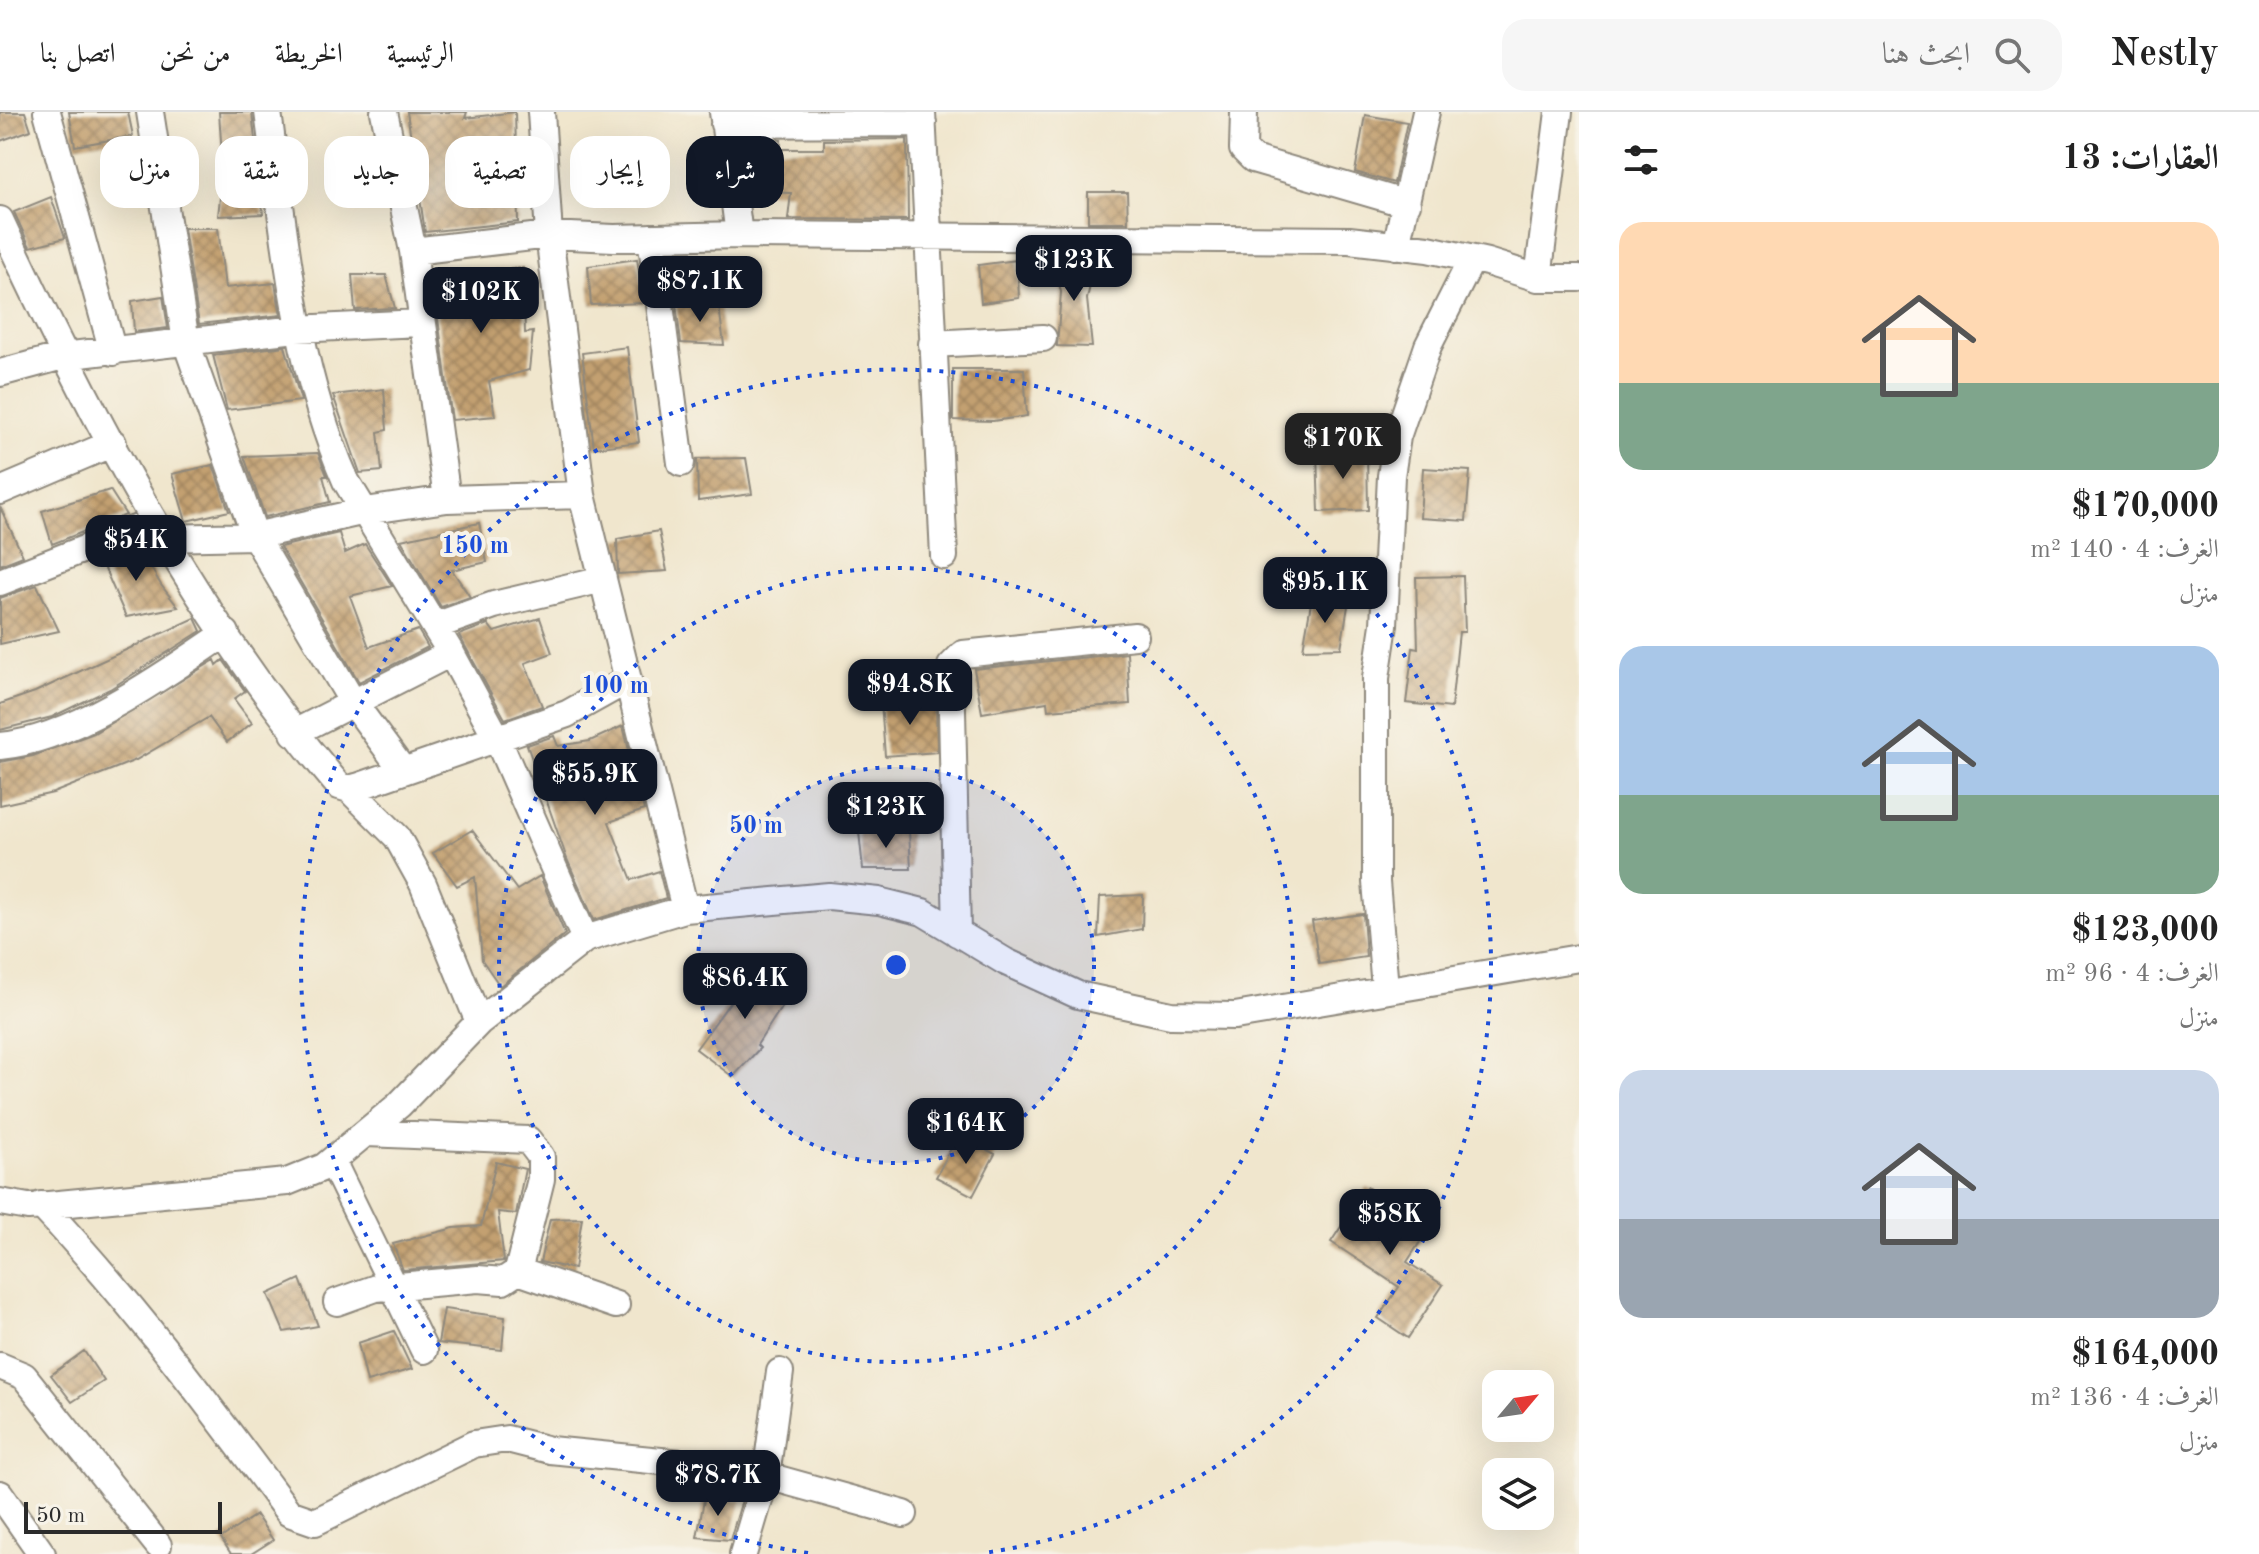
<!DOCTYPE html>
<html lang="ar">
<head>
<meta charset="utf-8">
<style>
	body { margin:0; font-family:"Old Standard TT",Amiri,serif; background:#f6f6f6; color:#222; direction:rtl; height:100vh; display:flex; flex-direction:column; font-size:30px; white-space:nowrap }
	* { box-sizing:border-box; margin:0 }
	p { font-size:26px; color:#767676 }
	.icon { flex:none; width:44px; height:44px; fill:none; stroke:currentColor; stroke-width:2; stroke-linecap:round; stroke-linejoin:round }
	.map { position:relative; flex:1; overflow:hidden; direction:ltr }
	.details { display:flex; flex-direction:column; background:#fff; width:680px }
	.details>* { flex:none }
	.top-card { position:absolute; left:24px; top:24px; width:760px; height:72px; direction:rtl; display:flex; gap:16px }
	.needle { width:52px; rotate:61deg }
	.tools { position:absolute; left:1482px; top:1258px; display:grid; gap:16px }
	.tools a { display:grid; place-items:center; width:72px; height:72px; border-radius:16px; background:#fff; box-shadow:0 8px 32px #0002; font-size:40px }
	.scale { position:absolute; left:24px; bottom:20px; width:198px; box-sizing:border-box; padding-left:8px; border:4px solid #2b2b2b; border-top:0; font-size:22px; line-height:28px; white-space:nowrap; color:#2b2b2b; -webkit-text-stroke:6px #f7f3e8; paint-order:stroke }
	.price { position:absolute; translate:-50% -68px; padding:0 18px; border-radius:16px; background:#111827; color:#fff; font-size:26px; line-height:52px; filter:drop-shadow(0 2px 4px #0008) }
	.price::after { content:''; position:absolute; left:50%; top:48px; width:24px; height:18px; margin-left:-12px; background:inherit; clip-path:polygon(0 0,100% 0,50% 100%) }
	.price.current { background:#222; color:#fff }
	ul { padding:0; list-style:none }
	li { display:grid; align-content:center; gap:16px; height:424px; padding:0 40px }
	li span { display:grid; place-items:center; height:248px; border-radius:24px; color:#555 }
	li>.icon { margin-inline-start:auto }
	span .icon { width:144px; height:144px; fill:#fffc; stroke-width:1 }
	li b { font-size:34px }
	h2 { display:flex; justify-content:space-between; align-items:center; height:96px; padding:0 40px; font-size:34px }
	.chip { padding:0 28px; border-radius:24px; background:#fff; box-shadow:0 8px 32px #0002; font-size:28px; line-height:72px }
	.chip.current { background:#111827; color:#fff }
	header { display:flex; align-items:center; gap:48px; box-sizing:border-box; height:112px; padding:0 40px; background:#fff; border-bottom:2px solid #e0e0e0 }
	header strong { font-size:38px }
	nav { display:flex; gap:44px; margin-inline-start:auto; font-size:28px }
	.search { width:560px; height:72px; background:#f6f6f6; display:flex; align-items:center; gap:20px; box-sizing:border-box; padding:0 28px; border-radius:24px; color:#767676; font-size:30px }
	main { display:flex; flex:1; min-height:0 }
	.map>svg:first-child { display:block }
	.building { fill:url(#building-cross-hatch) }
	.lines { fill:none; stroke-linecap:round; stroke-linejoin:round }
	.minor-casing { stroke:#8e887c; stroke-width:30 }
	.minor { stroke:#fff; stroke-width:26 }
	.ring { fill:none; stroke:#1d4ed8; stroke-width:4; stroke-dasharray:4 8 }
	.centre { fill:#1d4ed8; stroke:#f7f3e8; stroke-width:4 }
	.ring-label { font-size:24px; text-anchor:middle; font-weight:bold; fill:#1d4ed8; stroke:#f7f3e8; stroke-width:8; stroke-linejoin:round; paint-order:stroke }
</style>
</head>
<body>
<header>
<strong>Nestly</strong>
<div class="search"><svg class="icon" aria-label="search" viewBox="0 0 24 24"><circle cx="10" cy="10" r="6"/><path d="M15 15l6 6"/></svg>ابحث هنا</div>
<nav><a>الرئيسية</a><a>الخريطة</a><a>من نحن</a><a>اتصل بنا</a></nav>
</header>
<main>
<section class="details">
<h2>العقارات: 13<svg class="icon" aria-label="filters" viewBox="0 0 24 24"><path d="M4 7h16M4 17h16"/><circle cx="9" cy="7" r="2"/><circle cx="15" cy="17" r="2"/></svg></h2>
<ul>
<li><span style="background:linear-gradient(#ffd9b3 65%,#7fa58c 0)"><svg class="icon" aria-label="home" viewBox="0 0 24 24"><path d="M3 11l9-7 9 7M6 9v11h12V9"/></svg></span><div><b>$170,000</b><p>الغرف: 4 · 140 m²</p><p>منزل</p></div></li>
<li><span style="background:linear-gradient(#a9c7e8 60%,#7fa58c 0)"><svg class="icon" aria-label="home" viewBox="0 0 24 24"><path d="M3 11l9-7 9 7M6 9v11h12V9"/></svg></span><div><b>$123,000</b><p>الغرف: 4 · 96 m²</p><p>منزل</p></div></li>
<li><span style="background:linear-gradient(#c9d6e8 60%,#9aa5b1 0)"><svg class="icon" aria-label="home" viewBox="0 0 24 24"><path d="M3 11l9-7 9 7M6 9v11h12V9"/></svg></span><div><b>$164,000</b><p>الغرف: 4 · 136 m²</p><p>منزل</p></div></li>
</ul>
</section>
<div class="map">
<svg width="1579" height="1442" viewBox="0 0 1579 1442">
	<defs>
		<pattern id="building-cross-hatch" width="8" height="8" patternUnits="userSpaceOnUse" patternTransform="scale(2)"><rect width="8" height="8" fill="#c3a071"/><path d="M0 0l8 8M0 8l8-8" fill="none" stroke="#9f835d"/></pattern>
	</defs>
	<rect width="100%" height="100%" fill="#f7f3e8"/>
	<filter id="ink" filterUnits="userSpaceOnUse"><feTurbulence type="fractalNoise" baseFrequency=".0125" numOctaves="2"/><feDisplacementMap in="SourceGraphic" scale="16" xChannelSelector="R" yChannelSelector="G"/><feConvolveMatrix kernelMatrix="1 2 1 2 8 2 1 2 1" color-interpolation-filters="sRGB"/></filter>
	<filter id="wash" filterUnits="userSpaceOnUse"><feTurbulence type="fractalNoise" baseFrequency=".006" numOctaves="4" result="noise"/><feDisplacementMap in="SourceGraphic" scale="32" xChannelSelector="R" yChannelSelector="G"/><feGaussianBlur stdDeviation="1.8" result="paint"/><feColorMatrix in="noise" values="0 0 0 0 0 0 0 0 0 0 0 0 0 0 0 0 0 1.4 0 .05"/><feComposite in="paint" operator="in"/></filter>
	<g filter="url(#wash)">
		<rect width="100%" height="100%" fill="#f0e6cd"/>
		<g id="blocks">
			<!-- building -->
			<path class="building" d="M0,0H25L31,18L0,29Z
				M69,0H128L133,24L75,34Z
				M219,0H252L263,102L218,104L223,58Z
				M407,0H467L465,6L515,0L518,110L425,120Z
				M1365,3L1407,10L1394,71L1355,60Z
				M907,27L908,108L788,107L791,81L750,80L744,28H781V37H824V28Z
				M1088,80H1127L1128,110H1088Z
				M51,85L65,126L30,135L14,100Z
				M184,116H218L225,176L275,171L281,203L199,212Z
				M637,147L644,191L591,193L588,154Z
				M1017,148L1019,186L981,191L978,153Z
				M1054,149L1095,151L1087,187L1092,235L1057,234L1061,180Z
				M523,156L525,221L533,220L529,258L489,269L495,304L452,308L432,163Z
				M352,163H386L395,196L355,198Z
				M163,184L168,216L134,220L132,189Z
				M676,192L719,194L724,233L681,231Z
				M285,234L301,289L227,298L213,243Z
				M627,235L639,330L594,336L582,241Z
				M953,257H1024L1027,304L993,309L953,308Z
				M384,277L387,318L378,320L382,359L360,361L333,283Z
				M1367,339L1368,398L1319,400L1317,340Z
				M318,341L327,364H323L330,390L265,405L244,344Z
				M746,346L752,382L698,389L697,347Z
				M213,353L229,399L186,409L172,362Z
				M1423,356L1470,359L1466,409L1420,406Z
				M110,378L126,403L52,432L42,399Z
				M0,395L23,444L0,453Z
				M479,411L487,450L452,458L470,485L441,495L401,428Z
				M659,419L667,459L618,462L617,427Z
				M339,421L345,441L365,432L392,474L350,484L369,535L418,518L428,535L359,570L280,435Z
				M138,433L161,473L178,495L126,505L101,448Z
				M1463,464L1465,520H1459L1451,596L1406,591L1413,536L1418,537L1416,465Z
				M37,473L59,519L0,532V486Z
				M1312,485L1348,494L1341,536L1303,537Z
				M195,506L201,519L110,577L52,605L0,618V592L35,580Z
				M540,506L552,541L525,551L542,594L505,607L459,523L488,512L494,520Z
				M1127,541L1130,592L1048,598L1047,590L982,601L974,557Z
				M215,548L217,553L223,548L245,579L234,587L252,611L227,630L209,605L136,648L53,681L0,693V650L33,644L94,621Z
				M936,586L937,640L885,644L881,590Z
				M623,614L644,698L609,710L632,768L659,759L666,786L594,808L567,747L527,633L554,624L558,634L590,629Z
				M472,718L517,778L540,764L565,822L500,874L482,848L475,765L457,774L433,741Z
				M909,719L911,757H863L859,720Z
				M1143,783L1142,817L1098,825L1100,785Z
				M1363,802L1366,845L1319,852L1312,809Z
				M757,853L795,874L757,933L760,936L733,965L696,937Z
				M958,1023L995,1042L973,1084L936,1065Z
				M496,1050L525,1057L516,1102L498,1100L504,1149L403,1158L393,1132L454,1116L481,1114Z
				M1367,1075L1429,1116L1407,1150L1443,1173L1408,1226L1378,1206L1399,1175L1331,1130Z
				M582,1106L574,1157L540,1150L550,1107Z
				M300,1167L318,1214L284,1220L268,1182Z
				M444,1197L505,1205L502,1238L438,1231Z
				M394,1219L412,1257L367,1270L358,1231Z
				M84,1239L104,1269L72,1290L51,1263Z
				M705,1383L742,1388L730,1428L697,1425Z
				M256,1403L273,1428L251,1442H231L221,1426Z"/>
		</g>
	</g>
	<g filter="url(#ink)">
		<use href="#blocks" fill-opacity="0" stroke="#8e887c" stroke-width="2"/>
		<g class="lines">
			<defs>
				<path id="minor" d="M47,0L113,240
					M150,0L186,230L255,424L352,589L402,657
					M268,0C285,126 294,250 346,369L451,541L497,626L585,827
					M384,0L413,139L447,387
					M541,0L549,123L582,383L685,797
					M723,0L739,123
					M922,0L944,444
					M1244,0L1243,37L1253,47L1407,92
					M724,12L923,11
					M0,108C92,307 195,505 339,674L349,677L360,674L567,602L628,568
					M651,125L681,351
					M1396,134L1426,0
					M413,139L549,123L614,126L739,123L1349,128L1428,137L1487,150L1538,166H1579
					M1538,166L1559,0
					M932,232L1043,226
					M0,261L63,244L296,217L420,211
					M0,379L113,331
					M161,426L255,424L365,399L447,387L582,383
					M0,470L153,410
					M435,514L494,493L603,467
					M294,621L451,541
					M0,634C73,628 166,562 226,521
					M349,677L397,725L423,772L479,910
					M957,821L951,554L963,542L1135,524
					M1385,876L1376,770V566L1384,513L1391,364L1397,325L1428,234L1472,147
					M332,1049L424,1238
					M0,1090L28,1095L287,1070L324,1055L399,993L479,910L585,827L685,797L829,784L879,789L923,800L1006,850L1078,883L1171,903L1235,904L1579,846
					M41,1093C132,1189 210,1295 289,1401L315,1410L474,1332L507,1327L550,1338L742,1357L904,1402
					M518,1159L616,1193
					M337,1190L376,1176L478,1167L503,1169L518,1159L541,1067V1045L528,1028L367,1021
					M0,1254L24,1264L158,1433
					M0,1382L42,1442
					M743,1442L766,1364L780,1260"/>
			</defs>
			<!-- minor casing -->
			<use href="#minor" class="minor-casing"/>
			<!-- minor -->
			<use href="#minor" class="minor"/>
		</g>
	</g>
	<!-- distance rings -->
	<circle cx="896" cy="853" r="198" fill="#1d4ed8" fill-opacity=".12"/>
	<g class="ring">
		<circle cx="896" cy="853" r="198"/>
		<circle cx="896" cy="853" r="397"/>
		<path d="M808 1441A595 595 0 1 1 984 1441"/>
	</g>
	<circle cx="896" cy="853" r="12" class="centre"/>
	<g class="ring-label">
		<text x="475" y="441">150 m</text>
		<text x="615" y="581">100 m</text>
		<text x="756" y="721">50 m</text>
	</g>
</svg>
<div class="tools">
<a><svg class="needle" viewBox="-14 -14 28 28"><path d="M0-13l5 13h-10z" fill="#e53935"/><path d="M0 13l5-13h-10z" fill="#767676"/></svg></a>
<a><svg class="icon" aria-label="layers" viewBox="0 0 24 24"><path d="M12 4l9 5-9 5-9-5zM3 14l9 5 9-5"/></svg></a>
</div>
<div class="scale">50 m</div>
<b class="price" style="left:1074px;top:191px">$123K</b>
<b class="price" style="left:700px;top:212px">$87.1K</b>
<b class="price" style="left:481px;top:223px">$102K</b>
<b class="price current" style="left:1343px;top:369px">$170K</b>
<b class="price" style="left:136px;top:471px">$54K</b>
<b class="price" style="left:1325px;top:513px">$95.1K</b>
<b class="price" style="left:910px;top:615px">$94.8K</b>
<b class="price" style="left:595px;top:705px">$55.9K</b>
<b class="price" style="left:886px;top:738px">$123K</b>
<b class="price" style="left:745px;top:909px">$86.4K</b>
<b class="price" style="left:966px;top:1054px">$164K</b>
<b class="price" style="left:1390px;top:1145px">$58K</b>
<b class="price" style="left:718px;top:1406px">$78.7K</b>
<div class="top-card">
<a class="chip current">شراء</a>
<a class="chip">إيجار</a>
<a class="chip">تصفية</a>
<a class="chip">جديد</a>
<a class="chip">شقة</a>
<a class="chip">منزل</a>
</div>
</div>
</main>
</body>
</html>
